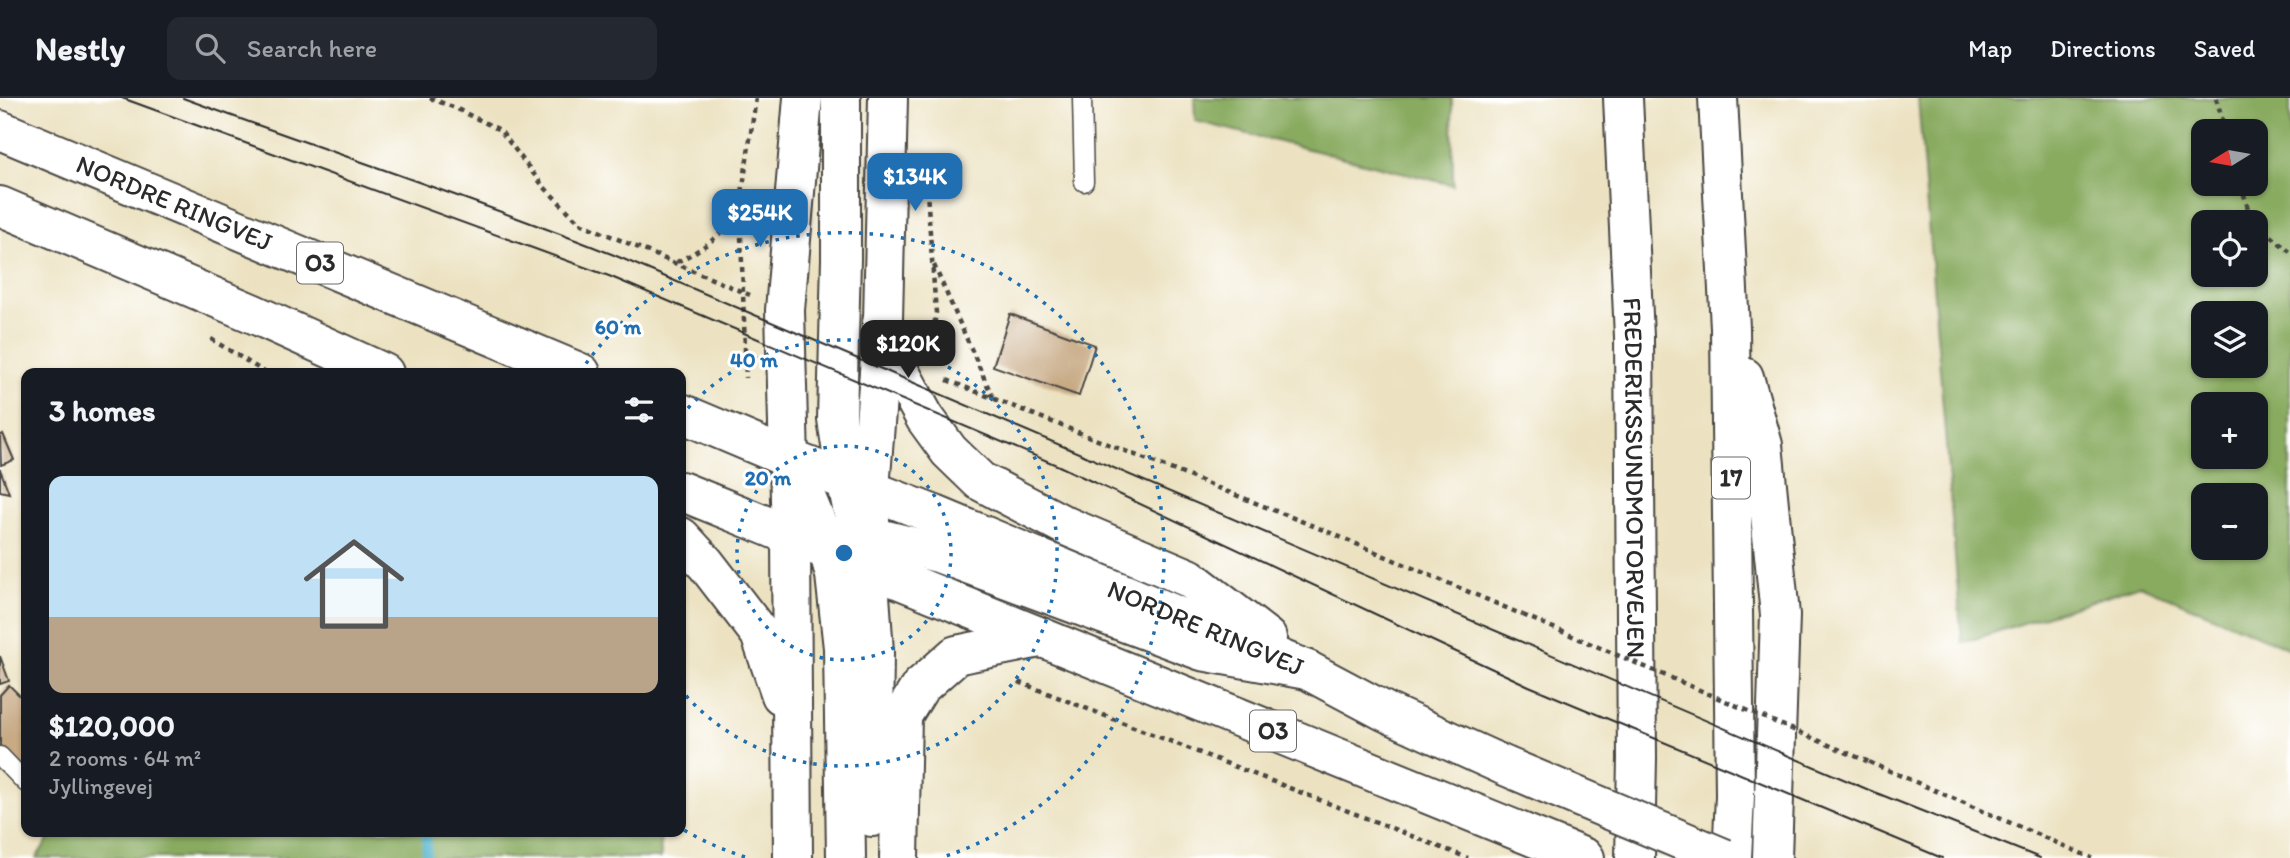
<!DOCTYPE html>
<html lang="en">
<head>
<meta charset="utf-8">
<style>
	body { margin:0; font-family:Itim,sans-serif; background:#242831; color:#f1f3f6; height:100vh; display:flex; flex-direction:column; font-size:26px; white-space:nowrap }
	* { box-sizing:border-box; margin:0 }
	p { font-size:23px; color:#9ea1a6 }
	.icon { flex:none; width:38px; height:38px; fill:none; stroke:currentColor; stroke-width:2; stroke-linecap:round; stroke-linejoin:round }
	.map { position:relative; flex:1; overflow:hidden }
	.side { position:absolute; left:21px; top:270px; width:665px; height:469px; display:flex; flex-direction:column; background:#171b24; border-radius:14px; box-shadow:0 2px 5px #0004 }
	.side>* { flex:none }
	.needle { width:46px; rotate:259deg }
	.buttons { position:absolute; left:2191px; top:21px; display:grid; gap:14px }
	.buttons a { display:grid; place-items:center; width:77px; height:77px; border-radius:14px; background:#171b24; box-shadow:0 2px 5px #0004; font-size:35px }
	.price { position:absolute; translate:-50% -60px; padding:0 16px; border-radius:14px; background:#1f6fb2; color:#fff; font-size:23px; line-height:46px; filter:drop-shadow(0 2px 4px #0008) }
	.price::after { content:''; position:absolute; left:50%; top:42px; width:21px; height:16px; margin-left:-10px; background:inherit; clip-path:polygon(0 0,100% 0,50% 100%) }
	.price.current { background:#222; color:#fff }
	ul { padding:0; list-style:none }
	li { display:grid; align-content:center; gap:14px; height:371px; padding:0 28px }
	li+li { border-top:2px solid #363941 }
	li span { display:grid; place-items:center; height:217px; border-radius:14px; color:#555 }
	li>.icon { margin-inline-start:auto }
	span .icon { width:126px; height:126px; fill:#fffc; stroke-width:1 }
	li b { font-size:30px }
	h2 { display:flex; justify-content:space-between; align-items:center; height:84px; padding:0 28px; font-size:30px }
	header { display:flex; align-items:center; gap:42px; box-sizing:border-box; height:98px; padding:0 35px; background:#171b24; border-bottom:2px solid #363941 }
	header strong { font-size:33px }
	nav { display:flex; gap:38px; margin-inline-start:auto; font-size:24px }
	.search { width:490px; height:63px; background:#242831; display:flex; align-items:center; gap:18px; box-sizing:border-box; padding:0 24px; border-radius:14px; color:#9ea1a6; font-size:26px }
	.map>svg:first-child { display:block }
	.forest { fill:#89ab60; stroke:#5a6b46; stroke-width:2; fill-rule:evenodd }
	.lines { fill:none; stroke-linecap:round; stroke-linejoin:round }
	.stream { stroke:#49aec8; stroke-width:10 }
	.building { fill:#c8aa85 }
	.lane-casing { stroke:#484642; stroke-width:21 }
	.secondary-casing { stroke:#484642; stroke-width:42 }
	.primary-casing { stroke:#484642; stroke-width:42 }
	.highway-casing { stroke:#484642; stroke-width:42 }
	.path { stroke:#484642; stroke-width:4.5; stroke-dasharray:5 5; stroke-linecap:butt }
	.lane { stroke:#fff; stroke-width:18 }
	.secondary { stroke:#fff; stroke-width:38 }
	.primary { stroke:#fff; stroke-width:38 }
	.highway { stroke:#fff; stroke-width:38 }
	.tram { stroke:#2b2b2b; stroke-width:2 }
	.primary-bridge-casing { stroke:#484642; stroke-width:42; stroke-linecap:butt }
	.path-bridge { stroke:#484642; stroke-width:4.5; stroke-dasharray:5 5; stroke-linecap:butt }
	.primary-bridge { stroke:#fff; stroke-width:38 }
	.ring { fill:none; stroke:#1f6fb2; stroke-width:3.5; stroke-dasharray:3.5 7 }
	.labels { text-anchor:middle; stroke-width:6; stroke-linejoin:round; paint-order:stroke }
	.shield { fill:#fff; stroke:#6b6b6b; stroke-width:2 }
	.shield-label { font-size:24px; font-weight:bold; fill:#2b2b2b }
	.street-label { font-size:26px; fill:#2b2b2b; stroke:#fff }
	.centre { fill:#1f6fb2; stroke:#fff; stroke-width:3.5 }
	.ring-label { font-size:21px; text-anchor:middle; font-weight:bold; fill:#1f6fb2; stroke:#fff; stroke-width:6; stroke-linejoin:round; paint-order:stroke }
</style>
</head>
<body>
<header>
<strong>Nestly</strong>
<div class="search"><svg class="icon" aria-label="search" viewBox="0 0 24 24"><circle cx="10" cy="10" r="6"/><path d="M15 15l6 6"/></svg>Search here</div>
<nav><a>Map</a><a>Directions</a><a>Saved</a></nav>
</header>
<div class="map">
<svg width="2290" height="760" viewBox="0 0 2290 760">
	<rect width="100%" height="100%" fill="#fff"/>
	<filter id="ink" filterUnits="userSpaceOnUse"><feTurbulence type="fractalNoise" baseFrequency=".0143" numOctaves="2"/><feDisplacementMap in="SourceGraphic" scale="14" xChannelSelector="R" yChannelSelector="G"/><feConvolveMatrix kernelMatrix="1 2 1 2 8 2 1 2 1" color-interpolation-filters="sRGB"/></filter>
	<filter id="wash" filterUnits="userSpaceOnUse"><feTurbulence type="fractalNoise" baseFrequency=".00686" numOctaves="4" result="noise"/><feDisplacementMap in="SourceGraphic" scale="28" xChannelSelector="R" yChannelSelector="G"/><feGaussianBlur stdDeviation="1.57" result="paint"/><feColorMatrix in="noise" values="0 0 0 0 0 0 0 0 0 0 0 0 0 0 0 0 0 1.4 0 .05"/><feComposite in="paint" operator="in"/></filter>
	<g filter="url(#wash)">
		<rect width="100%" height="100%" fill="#ece2c1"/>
		<!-- forest -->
		<path class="forest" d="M1194,0H1452L1453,87L1195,23Z
			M1918,0H2290V551L2140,487L1962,545ZM2203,33H2256V86H2203ZM2203,124H2256V177H2203ZM2203,215H2256V268H2203ZM2203,306H2256V359H2203ZM2203,397H2256V450H2203Z
			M54,733H660L661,760H36Z"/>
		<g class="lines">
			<!-- stream -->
			<path class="stream" d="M426,760L427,733"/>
		</g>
		<g id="blocks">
			<!-- building -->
			<path class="building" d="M1010,216L1095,247L1079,298L993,268Z
				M3,336L14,362L1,367L0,338Z
				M0,371L9,395L0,393Z
				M0,558L9,583L0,586Z
				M9,587L26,604V669L22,674L0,652V597Z"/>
		</g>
	</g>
	<g filter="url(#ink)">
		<use href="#blocks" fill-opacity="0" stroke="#484642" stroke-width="2"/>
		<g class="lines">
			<defs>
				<path id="lane" d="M1082,0L1084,84
					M0,658L26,685"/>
				<path id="secondary" d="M870,425V391L883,222L888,0
					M791,439L785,212L803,0"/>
				<g id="primary">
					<path d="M841,0V161L837,321L846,381L858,438L868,469"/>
					<path id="s1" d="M0,32L581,275"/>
					<path d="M0,108L254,216L384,275"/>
					<path d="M882,225L890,256L925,320L949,353L980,383L1066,428L1189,480L1267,540"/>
					<path id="s2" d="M681,315L790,361L935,417L1307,572L1386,614L1505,668"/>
					<path d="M681,393L1585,760"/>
				</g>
				<g id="highway">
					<path id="s3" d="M1623,0L1634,239L1637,660L1635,760"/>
					<path d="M1718,0L1730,230L1735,698L1732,760"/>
					<path d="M1744,279L1763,347L1780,517L1772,760"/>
					<path d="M790,361L828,452L835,477L843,550L846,760"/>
					<path d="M681,439L706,466L760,536L781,597"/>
					<path d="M868,469L874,554L872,719"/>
					<path d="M793,760L791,439L870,438L938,455L1202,553L1307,572"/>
					<path d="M899,760L902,618L920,589L956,557L1040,540"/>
				</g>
			</defs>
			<!-- lane casing -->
			<use href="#lane" class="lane-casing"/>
			<!-- secondary casing -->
			<use href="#secondary" class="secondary-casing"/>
			<!-- primary casing -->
			<use href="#primary" class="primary-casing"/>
			<!-- highway casing -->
			<use href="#highway" class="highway-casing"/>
			<!-- path -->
			<path class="path" d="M430,0L455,10L500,32L543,88L580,125L750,197
				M2216,0L2226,33
				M926,81L936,215L931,250
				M2241,86L2251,121L2255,124
				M740,109L746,280
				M2256,125L2290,154
				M677,164C706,149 722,138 740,109L756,0
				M934,167L993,300
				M211,241L266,275
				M947,282L1326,433L1523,517
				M1019,584L1468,760
				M1869,664L2092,760"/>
			<!-- lane -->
			<use href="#lane" class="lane"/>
			<!-- secondary -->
			<use href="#secondary" class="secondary"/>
			<!-- primary -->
			<use href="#primary" class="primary"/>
			<!-- highway -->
			<use href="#highway" class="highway"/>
			<!-- tram -->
			<path class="tram" d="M122,0L609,178L1059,368L1529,588L1942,760
				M183,0C326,53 472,100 614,157L1869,692L2040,760"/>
			<defs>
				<path id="primary-bridge" d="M1505,668L1724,760"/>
			</defs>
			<!-- primary-bridge casing -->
			<use href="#primary-bridge" class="primary-bridge-casing"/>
			<!-- path-bridge -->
			<path class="path-bridge" d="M1523,517L1869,664"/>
			<!-- primary-bridge -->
			<use href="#primary-bridge" class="primary-bridge"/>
		</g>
	</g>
	<!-- distance rings -->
	<g class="ring">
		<circle cx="844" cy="455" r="107"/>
		<path d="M681 318A213 213 0 1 1 681 592"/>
		<path d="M745 759A320 320 0 0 1 682 731M580 274A320 320 0 1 1 943 759"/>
	</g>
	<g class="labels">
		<!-- shield labels -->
		<g class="shield">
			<rect x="297" y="144.5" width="46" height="41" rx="5"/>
			<rect x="1712" y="359.5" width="38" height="41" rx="5"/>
			<rect x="1250" y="612.5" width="46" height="41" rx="5"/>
		</g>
		<g class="shield-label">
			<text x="320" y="173">O3</text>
			<text x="1731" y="388">17</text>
			<text x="1273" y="641">O3</text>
		</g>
		<!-- street labels -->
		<g class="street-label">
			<text dy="9" stroke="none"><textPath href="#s1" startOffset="189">NORDRE RINGVEJ</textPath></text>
			<text dy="9" stroke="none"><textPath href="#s3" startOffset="380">FREDERIKSSUNDMOTORVEJEN</textPath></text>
			<text dy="9" stroke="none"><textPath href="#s2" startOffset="567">NORDRE RINGVEJ</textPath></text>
		</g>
	</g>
	<circle cx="844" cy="455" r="10" class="centre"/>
	<g class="ring-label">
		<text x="618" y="236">60 m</text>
		<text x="754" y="269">40 m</text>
		<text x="768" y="387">20 m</text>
	</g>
</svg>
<div class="buttons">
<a><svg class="needle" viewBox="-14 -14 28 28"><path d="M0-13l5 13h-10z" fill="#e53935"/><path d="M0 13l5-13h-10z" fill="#9ea1a6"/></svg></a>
<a><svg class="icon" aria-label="locate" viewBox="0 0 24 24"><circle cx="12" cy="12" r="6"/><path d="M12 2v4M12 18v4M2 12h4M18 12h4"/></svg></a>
<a><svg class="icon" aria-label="layers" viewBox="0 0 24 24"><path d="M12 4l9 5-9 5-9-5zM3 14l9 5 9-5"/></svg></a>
<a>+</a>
<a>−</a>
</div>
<b class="price" style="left:915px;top:115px">$134K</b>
<b class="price" style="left:760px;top:151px">$254K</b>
<b class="price current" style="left:908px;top:282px">$120K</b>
<section class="side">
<h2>3 homes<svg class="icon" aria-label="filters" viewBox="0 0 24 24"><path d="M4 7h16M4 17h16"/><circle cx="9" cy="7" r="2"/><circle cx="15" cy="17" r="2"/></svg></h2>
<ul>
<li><span style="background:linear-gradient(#bfe0f5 65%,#b9a48a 0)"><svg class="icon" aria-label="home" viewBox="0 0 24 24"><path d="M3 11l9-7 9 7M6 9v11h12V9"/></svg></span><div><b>$120,000</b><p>2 rooms · 64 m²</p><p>Jyllingevej</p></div></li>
</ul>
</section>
</div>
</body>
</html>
